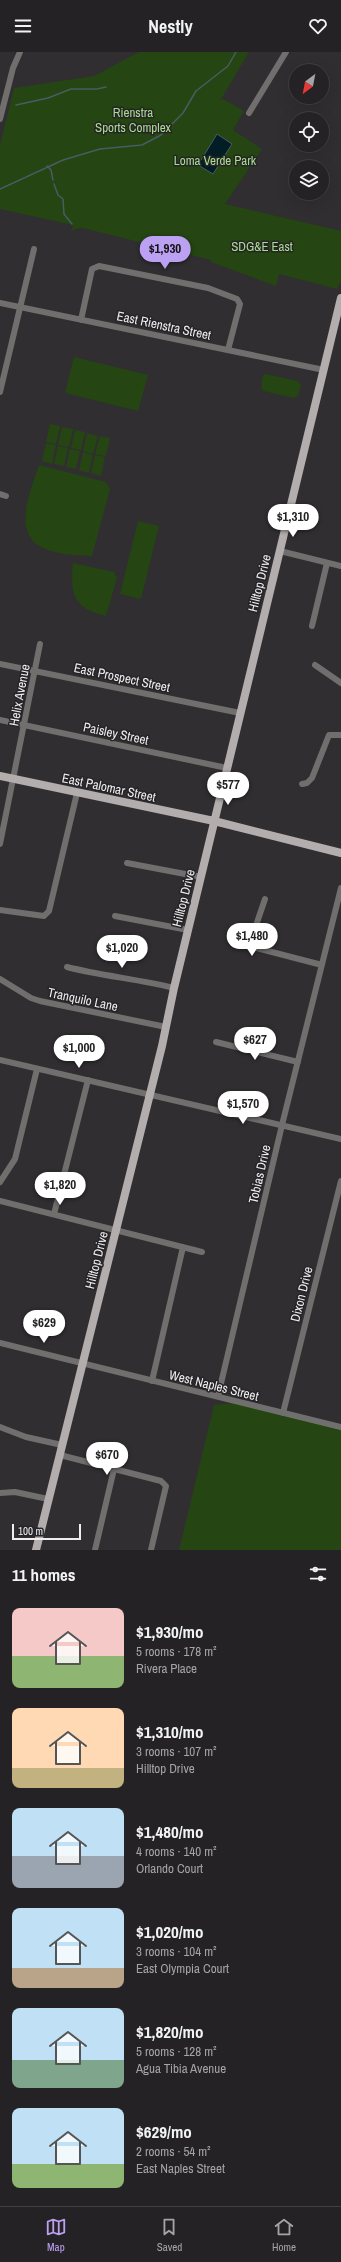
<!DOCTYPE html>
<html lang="en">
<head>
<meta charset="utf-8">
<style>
	body { margin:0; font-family:"Archivo Narrow",sans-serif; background:#2c2a2d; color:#f1f3f6; height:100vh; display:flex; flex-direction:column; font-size:15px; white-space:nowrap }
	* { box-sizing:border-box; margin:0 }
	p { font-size:13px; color:#a3a4a7 }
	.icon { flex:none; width:22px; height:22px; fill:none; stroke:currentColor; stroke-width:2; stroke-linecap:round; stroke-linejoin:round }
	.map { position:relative; height:1498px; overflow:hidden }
	.details { display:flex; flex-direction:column; background:#242225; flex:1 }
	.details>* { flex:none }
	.needle { width:26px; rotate:212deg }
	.controls { position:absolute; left:289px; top:12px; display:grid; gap:8px }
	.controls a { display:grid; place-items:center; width:40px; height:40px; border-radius:50%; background:#242225; box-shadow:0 4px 16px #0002,0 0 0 1px #413f42; font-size:20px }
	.scale { position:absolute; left:12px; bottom:10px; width:69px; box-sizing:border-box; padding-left:4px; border:2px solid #eeedef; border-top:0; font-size:11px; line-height:14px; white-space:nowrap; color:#eeedef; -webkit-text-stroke:3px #262427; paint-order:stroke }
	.price { position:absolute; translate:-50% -34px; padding:0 9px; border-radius:14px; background:#fff; color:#222; font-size:13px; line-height:26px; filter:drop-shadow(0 1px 2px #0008) }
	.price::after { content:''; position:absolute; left:50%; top:24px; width:12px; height:9px; margin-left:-6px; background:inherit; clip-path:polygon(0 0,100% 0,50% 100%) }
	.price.active { background:#bca0f2; color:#111 }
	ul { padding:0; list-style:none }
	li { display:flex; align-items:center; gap:12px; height:100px; padding:0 12px }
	li span { display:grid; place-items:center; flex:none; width:112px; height:80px; border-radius:8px; color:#555 }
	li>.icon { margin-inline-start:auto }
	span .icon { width:48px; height:48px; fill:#fffc; stroke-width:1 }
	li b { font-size:17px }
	h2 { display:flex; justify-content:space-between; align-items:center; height:48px; padding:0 12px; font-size:17px }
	header { display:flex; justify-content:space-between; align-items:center; height:52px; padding:0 12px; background:#242225; font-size:18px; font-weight:700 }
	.dock { display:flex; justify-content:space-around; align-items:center; height:56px; border-top:1px solid #413f42; background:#242225; font-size:11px; color:#a3a4a7 }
	.dock a { display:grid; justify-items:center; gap:2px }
	.dock .active { color:#bca0f2 }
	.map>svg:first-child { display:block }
	.green { fill:#254513 }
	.water { fill:#031d27; stroke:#4a5b63 }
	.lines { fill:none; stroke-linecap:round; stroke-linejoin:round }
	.stream { stroke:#4a5b63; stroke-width:1.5 }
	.minor { stroke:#716f6e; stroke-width:6 }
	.major { stroke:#b3aead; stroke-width:8 }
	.labels { text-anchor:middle; stroke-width:3; stroke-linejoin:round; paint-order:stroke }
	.park-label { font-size:13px; fill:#a7de8d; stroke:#262427 }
	.street-label { font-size:13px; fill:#eeedef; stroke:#262427 }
</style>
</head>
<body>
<header><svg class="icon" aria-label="menu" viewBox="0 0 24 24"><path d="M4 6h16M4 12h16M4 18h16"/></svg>Nestly<svg class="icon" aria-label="heart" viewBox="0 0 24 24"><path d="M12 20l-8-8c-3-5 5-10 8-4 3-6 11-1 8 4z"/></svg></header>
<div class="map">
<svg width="341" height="1498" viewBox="0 0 341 1498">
	<rect width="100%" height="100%" fill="#302e31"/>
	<!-- green -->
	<path class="green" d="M139,0H249L220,49L223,47L244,59L233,78L262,97L225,152L341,179V229L337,237L279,222L276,234L211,210V208L83,176L75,177L71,180L73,173L0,157V93L14,36L94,24Z
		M74,305L148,323L138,359L65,341Z
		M265,322L298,329L301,333L298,344L294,346L263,339L261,335L263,323Z
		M50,372L60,374L56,392L46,390Z
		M62,375L73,377L69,395L58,393Z
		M75,378L85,380L81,398L71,396Z
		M87,381L98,384L93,402L83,399Z
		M100,384L110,386L106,404L95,402Z
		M46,391L56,393L52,412L42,409Z
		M58,394L68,396L64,414L54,412Z
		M70,397L80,399L76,417L66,415Z
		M83,400L93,403L89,421L79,418Z
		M95,403L105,405L101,424L91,421Z
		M39,413L106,430L110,437L92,504C77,503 57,503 43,496C11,481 31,438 39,413Z
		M138,469L159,474L141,547L120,542Z
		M73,511L114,520L117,526L106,564C73,556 70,542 73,511Z
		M246,1350L341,1374V1498H179L214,1353Z"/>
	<!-- water -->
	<path class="water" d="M217,82L232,92L213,122L198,113Z"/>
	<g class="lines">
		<!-- stream -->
		<path class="stream" d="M16,53L48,46L71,37H97L106,35
			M47,114L51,118L53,128
			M54,132L58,143L63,147L64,162L72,172
			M0,137L63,108L100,97L142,93L161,83L183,61L196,39L228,14L236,0"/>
		<!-- minor -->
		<path class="minor" d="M249,61L286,0
			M0,67L13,16L20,0
			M0,251L324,318
			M81,268L92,217L99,214L208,236L237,247L240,252L228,298
			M0,340L34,197
			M0,442L6,444
			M280,499L341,514
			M312,574L327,511
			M0,612L240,661
			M315,613L341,631
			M0,668L227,716
			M302,732L307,731L312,726L329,683H341
			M0,792L40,592
			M127,811L201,825
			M265,847L249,894L322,913
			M0,858L44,864L49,859L77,741
			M115,864L188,878
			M67,915C102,924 138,927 174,936
			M0,927L31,946L40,949L166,975
			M216,990L298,1010
			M0,1008L341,1087
			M0,1130L15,1107L37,1017
			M0,1149L202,1200
			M54,1162L88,1028
			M0,1291L341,1375
			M152,1329L183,1195
			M218,1344L282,1073L341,836
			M283,1361L341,1129
			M0,1375L26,1385L62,1393
			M60,1403L161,1429L166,1434L151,1498
			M0,1441L15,1440L48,1447
			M95,1498L114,1417"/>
		<!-- major -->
		<path class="major" d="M0,724L214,769L341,801
			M36,1498L162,994L174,936L341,246"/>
	</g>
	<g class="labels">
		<!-- park labels -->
		<g class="park-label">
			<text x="133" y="65">Rienstra<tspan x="133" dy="15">Sports Complex</tspan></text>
			<text x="215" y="113">Loma Verde Park</text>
			<text x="262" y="199">SDG&amp;E East</text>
		</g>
		<!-- street labels -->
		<g class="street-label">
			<text transform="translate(164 273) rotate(12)" y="5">East Rienstra Street</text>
			<text transform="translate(259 531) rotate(-76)" y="5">Hilltop Drive</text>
			<text transform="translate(122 625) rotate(12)" y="5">East Prospect Street</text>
			<text transform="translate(19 643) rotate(-79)" y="5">Helix Avenue</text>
			<text transform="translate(116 681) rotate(12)" y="5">Paisley Street</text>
			<text transform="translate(109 735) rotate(12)" y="5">East Palomar Street</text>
			<text transform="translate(183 846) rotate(-76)" y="5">Hilltop Drive</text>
			<text transform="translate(83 947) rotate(12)" y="5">Tranquilo Lane</text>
			<text transform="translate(259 1122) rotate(-77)" y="5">Tobias Drive</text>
			<text transform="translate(96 1208) rotate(-76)" y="5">Hilltop Drive</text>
			<text transform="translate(301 1242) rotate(-76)" y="5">Dixon Drive</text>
			<text transform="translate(214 1333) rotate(14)" y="5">West Naples Street</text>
		</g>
	</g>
</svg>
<div class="controls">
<a><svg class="needle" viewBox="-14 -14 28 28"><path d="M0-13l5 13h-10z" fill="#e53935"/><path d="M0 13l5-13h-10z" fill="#a3a4a7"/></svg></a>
<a><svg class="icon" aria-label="locate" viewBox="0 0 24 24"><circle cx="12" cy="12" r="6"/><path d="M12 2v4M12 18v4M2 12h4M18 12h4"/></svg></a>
<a><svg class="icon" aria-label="layers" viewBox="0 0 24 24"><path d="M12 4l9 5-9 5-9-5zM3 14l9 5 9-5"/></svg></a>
</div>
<div class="scale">100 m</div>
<b class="price active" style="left:165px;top:218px">$1,930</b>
<b class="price" style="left:293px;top:486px">$1,310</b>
<b class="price" style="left:228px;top:754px">$577</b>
<b class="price" style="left:252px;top:905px">$1,480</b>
<b class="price" style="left:122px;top:917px">$1,020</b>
<b class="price" style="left:255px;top:1009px">$627</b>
<b class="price" style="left:79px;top:1017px">$1,000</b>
<b class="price" style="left:243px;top:1073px">$1,570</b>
<b class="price" style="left:60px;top:1154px">$1,820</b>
<b class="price" style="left:44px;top:1292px">$629</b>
<b class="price" style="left:107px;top:1424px">$670</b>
</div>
<section class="details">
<h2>11 homes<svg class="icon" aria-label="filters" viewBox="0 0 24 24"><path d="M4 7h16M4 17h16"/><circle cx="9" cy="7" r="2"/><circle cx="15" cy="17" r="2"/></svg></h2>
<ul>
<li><span style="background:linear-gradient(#f6c9c9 60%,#8fb573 0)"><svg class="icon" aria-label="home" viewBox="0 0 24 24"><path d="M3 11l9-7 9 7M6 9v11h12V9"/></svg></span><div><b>$1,930/mo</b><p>5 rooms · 178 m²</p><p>Rivera Place</p></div></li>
<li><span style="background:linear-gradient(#ffd9b3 75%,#c2b280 0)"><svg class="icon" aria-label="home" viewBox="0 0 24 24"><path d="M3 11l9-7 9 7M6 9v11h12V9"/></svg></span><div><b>$1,310/mo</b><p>3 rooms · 107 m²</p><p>Hilltop Drive</p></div></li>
<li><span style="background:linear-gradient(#bfe0f5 60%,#9aa5b1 0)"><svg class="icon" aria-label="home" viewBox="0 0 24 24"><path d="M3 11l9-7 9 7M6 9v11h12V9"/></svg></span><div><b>$1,480/mo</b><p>4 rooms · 140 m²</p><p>Orlando Court</p></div></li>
<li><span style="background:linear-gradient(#bfe0f5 75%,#b9a48a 0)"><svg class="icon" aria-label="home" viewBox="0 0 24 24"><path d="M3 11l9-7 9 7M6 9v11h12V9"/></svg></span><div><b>$1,020/mo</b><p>3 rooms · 104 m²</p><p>East Olympia Court</p></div></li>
<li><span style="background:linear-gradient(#bfe0f5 65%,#7fa58c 0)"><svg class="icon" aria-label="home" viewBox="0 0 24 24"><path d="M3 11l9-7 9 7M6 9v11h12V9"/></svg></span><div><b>$1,820/mo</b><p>5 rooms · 128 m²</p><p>Agua Tibia Avenue</p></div></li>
<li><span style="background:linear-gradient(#bfe0f5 70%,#8fb573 0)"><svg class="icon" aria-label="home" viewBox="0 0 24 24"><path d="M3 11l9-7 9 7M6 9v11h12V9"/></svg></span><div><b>$629/mo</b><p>2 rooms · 54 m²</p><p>East Naples Street</p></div></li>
</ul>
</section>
<nav class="dock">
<a class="active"><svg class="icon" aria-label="map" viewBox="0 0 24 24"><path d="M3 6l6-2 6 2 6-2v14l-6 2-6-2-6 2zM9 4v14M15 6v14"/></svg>Map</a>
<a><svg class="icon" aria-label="saved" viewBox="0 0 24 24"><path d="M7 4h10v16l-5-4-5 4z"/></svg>Saved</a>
<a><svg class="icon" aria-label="home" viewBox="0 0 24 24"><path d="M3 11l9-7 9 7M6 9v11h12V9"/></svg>Home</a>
</nav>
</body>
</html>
